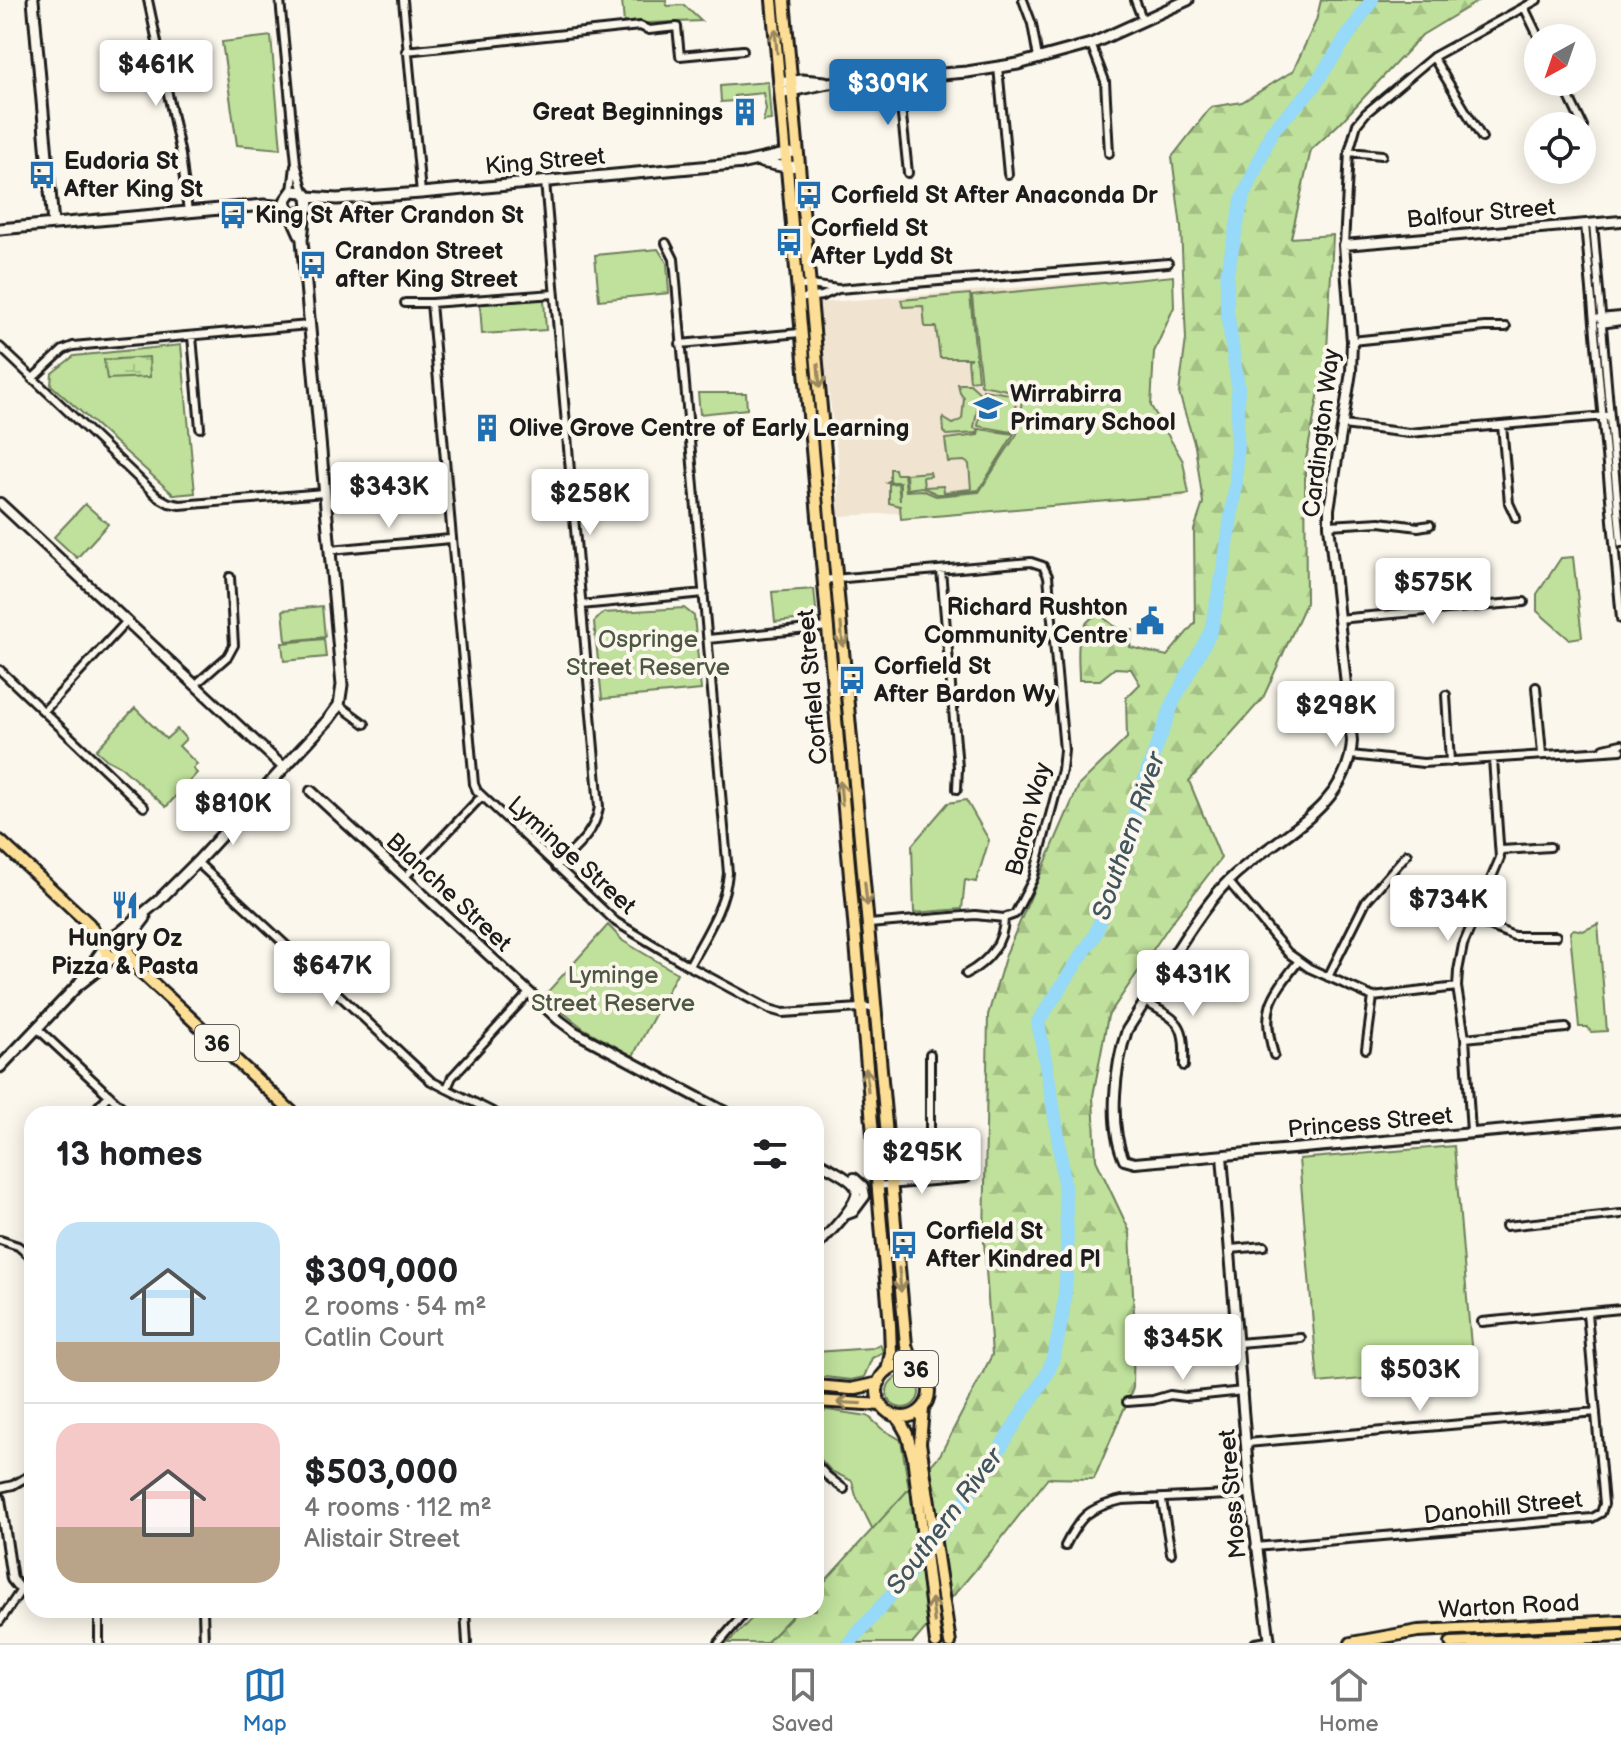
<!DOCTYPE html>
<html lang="en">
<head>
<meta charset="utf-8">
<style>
	body { margin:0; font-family:"Balsamiq Sans",sans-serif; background:#f2f2f2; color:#202124; height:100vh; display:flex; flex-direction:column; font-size:30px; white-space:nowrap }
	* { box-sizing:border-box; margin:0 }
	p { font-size:26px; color:#757577 }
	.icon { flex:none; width:44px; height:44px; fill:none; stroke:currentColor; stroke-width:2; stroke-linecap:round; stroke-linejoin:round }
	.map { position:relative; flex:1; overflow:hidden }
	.drawer { position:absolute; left:24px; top:1106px; width:800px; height:512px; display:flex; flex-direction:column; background:#fff; border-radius:24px; box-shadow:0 4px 20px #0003 }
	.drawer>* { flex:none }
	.needle { width:52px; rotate:220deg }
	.buttons { position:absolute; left:1524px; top:24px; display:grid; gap:16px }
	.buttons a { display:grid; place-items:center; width:72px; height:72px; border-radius:50%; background:#fff; box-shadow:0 4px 20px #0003; font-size:40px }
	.price { position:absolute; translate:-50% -68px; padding:0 18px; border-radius:8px; background:#fff; color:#222; font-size:26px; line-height:52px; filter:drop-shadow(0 2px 4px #0008) }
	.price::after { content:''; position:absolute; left:50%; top:48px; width:24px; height:18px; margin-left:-12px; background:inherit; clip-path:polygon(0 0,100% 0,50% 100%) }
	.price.current { background:#1f6fb2; color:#fff }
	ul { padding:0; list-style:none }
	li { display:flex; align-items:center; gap:24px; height:200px; padding:0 32px }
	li+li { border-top:2px solid #e0e0e0 }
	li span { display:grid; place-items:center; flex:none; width:224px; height:160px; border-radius:24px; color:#555 }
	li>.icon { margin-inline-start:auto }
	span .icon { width:96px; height:96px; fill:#fffc; stroke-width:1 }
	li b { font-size:34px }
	h2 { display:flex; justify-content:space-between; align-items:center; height:96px; padding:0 32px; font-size:34px }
	.dock { display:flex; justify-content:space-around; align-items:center; height:112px; border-top:2px solid #e0e0e0; background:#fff; font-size:22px; color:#757577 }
	.dock a { display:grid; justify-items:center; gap:4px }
	.dock .current { color:#1f6fb2 }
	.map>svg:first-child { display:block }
	.built { fill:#f0e3cf }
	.green { fill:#bfe19b; stroke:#6e7e5c; stroke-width:2 }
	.forest { fill:url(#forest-firs); stroke:#6e7e5c; stroke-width:2 }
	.wetland { fill:url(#wetland-marsh); stroke:#6e7e5c; stroke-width:2 }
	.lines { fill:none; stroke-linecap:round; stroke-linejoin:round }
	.river { stroke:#96d9f8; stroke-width:14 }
	.minor-casing { stroke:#1c1c1c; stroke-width:12 }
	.tertiary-casing { stroke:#1c1c1c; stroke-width:14 }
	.secondary-casing { stroke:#1c1c1c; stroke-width:15 }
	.primary-casing { stroke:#1c1c1c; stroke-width:16 }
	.minor { stroke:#fbf7ec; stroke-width:6 }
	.tertiary { stroke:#fbf7ec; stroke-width:8 }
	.secondary { stroke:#fbf7ec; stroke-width:9 }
	.primary { stroke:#fdde96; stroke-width:10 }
	.oneway { stroke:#98875f }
	.labels { text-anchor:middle; stroke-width:8; stroke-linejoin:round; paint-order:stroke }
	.shield { fill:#fbf7ec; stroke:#5f5e5a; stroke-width:2 }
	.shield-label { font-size:22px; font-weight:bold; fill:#1c1c1c }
	.poi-label { font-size:24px; font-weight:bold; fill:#1c1c1c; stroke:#fbf7ec; text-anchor:start }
	.street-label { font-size:24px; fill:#1c1c1c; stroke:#fbf7ec }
	.park-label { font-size:24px; fill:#4d5742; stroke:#fbf7ec }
	.water-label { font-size:26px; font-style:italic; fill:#41555e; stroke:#fbf7ec }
</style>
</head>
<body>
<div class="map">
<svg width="1621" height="1643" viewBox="0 0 1621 1643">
	<defs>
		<pattern id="forest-firs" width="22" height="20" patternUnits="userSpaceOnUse" patternTransform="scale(2)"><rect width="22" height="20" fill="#bfe19b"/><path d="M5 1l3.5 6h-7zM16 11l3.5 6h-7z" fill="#a4c085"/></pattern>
		<pattern id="wetland-marsh" width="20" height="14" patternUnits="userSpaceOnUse" patternTransform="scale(2)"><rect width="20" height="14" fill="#bfe19b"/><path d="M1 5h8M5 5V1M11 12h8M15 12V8" fill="none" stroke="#a4c085"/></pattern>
	</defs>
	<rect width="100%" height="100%" fill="#fbf7ec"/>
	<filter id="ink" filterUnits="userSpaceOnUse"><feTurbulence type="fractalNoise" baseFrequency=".0125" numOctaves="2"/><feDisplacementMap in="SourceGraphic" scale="16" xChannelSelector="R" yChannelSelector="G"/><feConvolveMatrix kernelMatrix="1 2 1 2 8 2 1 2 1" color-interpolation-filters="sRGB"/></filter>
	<g filter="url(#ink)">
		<!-- built -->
		<path class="built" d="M1165,276L1168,300L1141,391L1184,498L838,516L839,467L817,303Z"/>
		<!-- green -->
		<path class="green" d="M622,0H666L667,6L684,5L701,21L624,24Z
			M271,36L281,149L237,145L222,42Z
			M768,82L771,120L763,121L766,109L763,93L734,96V101L721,102L720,86Z
			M658,249L667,263L669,293L599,300L595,255Z
			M1173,276L1174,307L1154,352L1151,406L1183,461L1189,494L901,519L900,506L889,503V484L898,483L900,501V482H887L890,480V469H895L896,474H904L906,491L922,490L936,496L979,492L1017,434L1023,393L981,385L972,296Z
			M970,294L978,380L970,381L968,360L972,358H940L936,327H925L923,306L903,307L901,300Z
			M544,299L546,330L482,334L480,304Z
			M181,345L195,493L174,495L51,385L52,373L74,356Z
			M958,384H970L980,393L974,428L977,429V433L947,435L944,432L943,418L953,424L962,419L964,398L960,393Z
			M983,390L1017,395L1012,432L978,426Z
			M698,393H746L747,409L700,414Z
			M979,429L1014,434L979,490L937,494L922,487L907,489L906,474L930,472L931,476L923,477L924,487L943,486L944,492L971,489L969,464L964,461L948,462L945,439L978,435Z
			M85,504L108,524L77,558L54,537Z
			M1573,557L1582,637L1569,639L1537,611V594L1561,558Z
			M814,589L817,618L775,622L772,592Z
			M322,606L325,637L286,641L283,610Z
			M684,608L694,616L701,690L602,699L594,622L603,613Z
			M324,639L326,657L284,661L282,643Z
			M135,708L166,739L177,729L186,739L179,746L197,764L193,769L197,773L166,807L121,767L107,760L96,750Z
			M966,800L989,840L976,882L965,880L962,909L914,913L912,845L948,803Z
			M1598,924L1607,1031L1591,1032L1587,1027H1579L1570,932L1574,929L1583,931Z
			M608,925L623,941L677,973L633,1056L583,1028L543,997Z
			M1454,1146L1473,1369L1318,1383L1299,1159Z
			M880,1344L883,1352L872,1358L864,1377L851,1380L816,1376V1352L872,1348Z
			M887 1392a16 16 0 1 1 32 0a16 16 0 1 1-32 0Z
			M827,1410L868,1416L882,1429L901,1440L909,1489L873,1530L856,1496L852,1481L831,1471L816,1454V1413Z
			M760,1610H798L766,1643H728Z"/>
		<!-- forest -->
		<path class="forest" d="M1321,0H1480L1422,35L1340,123L1311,150L1291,238L1333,235L1327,351L1305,464L1306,603L1263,698L1189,781L1221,858L1169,926L1108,1016L1093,1096L1096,1160L1130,1232L1134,1314L1133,1388L1094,1479L1048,1478L994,1548L913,1643H766L798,1610H816V1591L940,1455L992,1355L984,1242L988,1015L1006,954L1079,785L1127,738L1126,698L1140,684L1131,669L1115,668L1100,680H1079C1079,656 1072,625 1099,614L1118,629L1133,630L1130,647L1167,656L1195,623L1194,530L1203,503L1195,446L1179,393L1186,339L1181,227L1172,157L1211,107L1242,102L1293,71L1316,21Z"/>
		<!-- wetland -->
		<path class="wetland" d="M149,357L150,377L107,379L104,360Z"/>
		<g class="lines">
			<!-- river -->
			<path class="river" d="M849,1643C912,1574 972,1496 1020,1416C1030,1400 1045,1382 1051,1364C1085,1254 1058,1132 1038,1022L1095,935L1122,861L1145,778L1174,700L1211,631L1224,566L1236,482L1238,387L1227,310V274L1242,200L1272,131L1311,90L1372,0"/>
			<defs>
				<path id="minor" d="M148,0L181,155L188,212
					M280,0L296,163L304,192
					M403,0L421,193
					M1023,0L1032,24L1038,58
					M1135,0L1143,21
					M1524,7L1539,38
					M1091,44L1105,81L1109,153
					M406,51L640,26L649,30L677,27L680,56L743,50
					M1433,57L1482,138
					M998,67L1008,174
					M898,78L908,173
					M1562,82L1583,126
					M1349,152L1382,155
					M545,181L599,807C595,834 574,849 556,867
					M292,191L295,166
					M1593,223L1621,543
					M1585,224L1621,619
					M666,243L674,259L728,873C725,907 705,936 689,966
					M1344,245L1349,152L1357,124L1366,113L1433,57L1537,0
					M796,287L810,285L838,289L1168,263
					M554,294L431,303L474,784L477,791L616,922L689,966L769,1009L783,1013L875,1007
					M797,299L822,296L838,289
					M405,303H431
					M1599,318L1621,316
					M1601,324L1621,321
					M192,336L200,428
					M1352,341L1485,327H1506
					M680,344L800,333
					M0,347L158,497L169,503L180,505L324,493
					M32,379L63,350L73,346L309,325
					M1343,425L1409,433L1606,416
					M1502,425L1509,503L1516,518
					M1329,525L1380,522L1418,527L1430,525
					M330,550L450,539
					M941,570L958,767L957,789
					M822,580L1031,562L1043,566L1048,576L1064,750L1062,770L1033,879L1015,914L1004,918L975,915L869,924
					M581,605L704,593
					M1338,619L1524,602
					M708,639L828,627
					M0,670L144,807
					M195,685L228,656L234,645L230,577
					M1536,687L1542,754
					M1446,695L1450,762
					M339,705L365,724
					M44,711L127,621
					M1604,748L1621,744
					M1351,755L1423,763L1621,750
					M1501,850L1550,847
					M197,862L431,1081L497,1114
					M404,878L481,797
					M1228,881L1288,953L1309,968L1373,997L1457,987
					M1474,920L1514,936H1556
					M966,974C988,962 1004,943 1004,918
					M1328,977L1366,901L1407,854
					M1146,1002C1182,1023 1185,1023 1184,1066
					M37,1028L129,1114
					M1465,1038L1566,1028
					M1366,1049L1373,997
					M930,1054V1142L933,1181
					M1274,1055C1261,1009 1270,998 1298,962
					M447,1088L452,1077L528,994
					M91,1114L109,1095
					M1471,1132L1465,1038L1457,987L1458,971L1463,945L1500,858L1493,759
					M876,1186L966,1178
					M1506,1226L1621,1214
					M0,1240L18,1246L32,1258
					M1231,1249L1264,1246
					M1482,1322L1621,1309
					M1238,1343L1301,1338
					M1127,1402L1153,1400L1170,1395L1185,1397L1243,1391
					M1247,1443L1596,1412
					M816,1464L827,1476L844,1489
					M0,1488L13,1485L32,1474
					M1162,1500L1171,1553
					M1065,1546C1080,1516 1088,1508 1122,1500L1250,1494
					M1255,1547L1592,1518L1601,1513L1604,1504L1587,1313
					M203,1610L204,1643
					M465,1610L467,1643
					M0,1621L21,1590L32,1593
					M99,1643V1620
					M719,1643L747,1610
					M1255,1643L1268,1641"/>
				<path id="tertiary" d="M1621,221L1344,245L1352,341L1351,372L1329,509V525L1352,741C1348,816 1260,841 1218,892C1185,932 1156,986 1127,1030C1115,1066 1108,1125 1124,1160L1135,1163L1621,1120
					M0,503L283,767
					M311,791L559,1020L575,1032L729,1114
					M1222,1156L1250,1494L1270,1643
					M816,1161C827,1167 847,1176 854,1185C867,1198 826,1236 816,1247
					M845,1215L853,1212L865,1196L863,1186L854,1178
					M0,1499L12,1579L21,1590"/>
				<path id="secondary" d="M33,0L53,224
					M779,83L802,80L825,82
					M781,93L828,83L967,72L1018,64L1091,44L1188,0
					M761,162L786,167L798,166
					M308,197L337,199L421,193L744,163L790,153
					M292,213H302L309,207L308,197L304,192L292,191L285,201L301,237
					M0,229L264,205L286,207
					M116,936L157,902L197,862L328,720L339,705L342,685L302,240L305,211
					M126,943L145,918
					M81,983L113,958
					M0,1067L78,985L104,948"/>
				<path id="primary" d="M772,0L890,1325L891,1353L887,1371
					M784,0L906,1345L913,1367
					M0,841L89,924L109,956L120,957L126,948L125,941L116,936L109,938L104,947
					M126,948L140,971L294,1114
					M877 1391a26 26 0 1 1 52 0a26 26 0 1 1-52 0Z
					M816,1386L851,1389L879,1383
					M816,1401L882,1405
					M923,1409L920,1443L950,1643
					M897,1416L907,1434L913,1456L936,1643
					M1351,1643L1418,1631L1621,1621
					M1451,1643L1621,1636"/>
			</defs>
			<!-- minor casing -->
			<use href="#minor" class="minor-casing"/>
			<!-- tertiary casing -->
			<use href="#tertiary" class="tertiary-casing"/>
			<!-- secondary casing -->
			<use href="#secondary" class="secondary-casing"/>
			<!-- primary casing -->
			<use href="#primary" class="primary-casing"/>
			<!-- minor -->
			<use href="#minor" class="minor"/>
			<!-- tertiary -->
			<use href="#tertiary" class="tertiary"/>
			<!-- secondary -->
			<use href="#secondary" class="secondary"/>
			<!-- primary -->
			<use href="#primary" class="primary"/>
		</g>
		<!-- one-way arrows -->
		<defs><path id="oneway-shaft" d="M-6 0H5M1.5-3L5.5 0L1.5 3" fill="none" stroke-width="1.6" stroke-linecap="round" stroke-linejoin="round" transform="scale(2)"/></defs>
		<g class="oneway">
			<use href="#oneway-shaft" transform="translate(776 41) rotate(-95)"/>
			<use href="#oneway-shaft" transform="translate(819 376) rotate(85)"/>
			<use href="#oneway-shaft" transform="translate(842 635) rotate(85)"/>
			<use href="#oneway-shaft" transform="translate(841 793) rotate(-95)"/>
			<use href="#oneway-shaft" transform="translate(866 894) rotate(84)"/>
			<use href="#oneway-shaft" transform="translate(867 1080) rotate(-95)"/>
			<use href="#oneway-shaft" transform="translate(900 1280) rotate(85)"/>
			<use href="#oneway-shaft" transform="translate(849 1403) rotate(-177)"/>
			<use href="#oneway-shaft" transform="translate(933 1610) rotate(-96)"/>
		</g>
	</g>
	<!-- icons -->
	<defs>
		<symbol id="building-bare" viewBox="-9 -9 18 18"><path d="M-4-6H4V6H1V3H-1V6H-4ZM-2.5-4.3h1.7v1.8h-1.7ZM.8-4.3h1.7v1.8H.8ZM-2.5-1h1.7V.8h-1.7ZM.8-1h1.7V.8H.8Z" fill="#1f6fb2" stroke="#fbf7ec" stroke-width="2.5" paint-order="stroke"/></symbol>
		<symbol id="bus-bare" viewBox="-9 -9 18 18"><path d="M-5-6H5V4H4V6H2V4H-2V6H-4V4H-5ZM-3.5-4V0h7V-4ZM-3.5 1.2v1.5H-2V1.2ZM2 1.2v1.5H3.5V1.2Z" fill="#1f6fb2" stroke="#fbf7ec" stroke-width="2.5" paint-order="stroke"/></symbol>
		<symbol id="school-bare" viewBox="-9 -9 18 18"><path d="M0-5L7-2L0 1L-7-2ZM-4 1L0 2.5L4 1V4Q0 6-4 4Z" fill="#1f6fb2" stroke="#fbf7ec" stroke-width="2.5" paint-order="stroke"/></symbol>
		<symbol id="civic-bare" viewBox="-9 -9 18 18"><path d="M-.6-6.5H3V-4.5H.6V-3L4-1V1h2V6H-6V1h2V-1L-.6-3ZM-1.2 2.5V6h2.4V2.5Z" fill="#1f6fb2" stroke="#fbf7ec" stroke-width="2.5" paint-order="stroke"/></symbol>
		<symbol id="restaurant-bare" viewBox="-9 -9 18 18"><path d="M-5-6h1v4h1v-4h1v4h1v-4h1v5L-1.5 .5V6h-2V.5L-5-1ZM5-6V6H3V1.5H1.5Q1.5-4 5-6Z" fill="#1f6fb2" stroke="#fbf7ec" stroke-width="2.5" paint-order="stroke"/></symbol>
	</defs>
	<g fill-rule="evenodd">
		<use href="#building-bare" x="725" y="92" width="40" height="40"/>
		<use href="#bus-bare" x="22" y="155" width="40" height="40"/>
		<use href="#bus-bare" x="789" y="175" width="40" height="40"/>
		<use href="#bus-bare" x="213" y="195" width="40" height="40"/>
		<use href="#bus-bare" x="769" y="222" width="40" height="40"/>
		<use href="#bus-bare" x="293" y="245" width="40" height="40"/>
		<use href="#school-bare" x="968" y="388" width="40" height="40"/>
		<use href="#building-bare" x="467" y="408" width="40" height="40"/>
		<use href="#civic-bare" x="1130" y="601" width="40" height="40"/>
		<use href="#bus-bare" x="832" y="660" width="40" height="40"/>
		<use href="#restaurant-bare" x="105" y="885" width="40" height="40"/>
		<use href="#bus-bare" x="884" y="1225" width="40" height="40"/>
	</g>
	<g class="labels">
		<!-- shield labels -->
		<g class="shield">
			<rect x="195" y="1025" width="44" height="36" rx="6"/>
			<rect x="894" y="1351" width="44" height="36" rx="6"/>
		</g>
		<g class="shield-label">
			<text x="217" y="1051">36</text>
			<text x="916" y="1377">36</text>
		</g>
		<!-- poi labels -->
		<g class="poi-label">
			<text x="723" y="120" text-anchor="end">Great Beginnings</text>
			<text x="64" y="169">Eudoria St<tspan x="64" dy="28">After King St</tspan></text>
			<text x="831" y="203">Corfield St After Anaconda Dr</text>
			<text x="255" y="223">King St After Crandon St</text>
			<text x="811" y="236">Corfield St<tspan x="811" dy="28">After Lydd St</tspan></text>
			<text x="335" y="259">Crandon Street<tspan x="335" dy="28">after King Street</tspan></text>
			<text x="1010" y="402">Wirrabirra<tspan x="1010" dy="28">Primary School</tspan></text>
			<text x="509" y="436">Olive Grove Centre of Early Learning</text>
			<text x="1128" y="615" text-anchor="end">Richard Rushton<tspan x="1128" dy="28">Community Centre</tspan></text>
			<text x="874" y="674">Corfield St<tspan x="874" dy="28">After Bardon Wy</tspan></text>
			<text x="125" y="946" text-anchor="middle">Hungry Oz<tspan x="125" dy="28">Pizza &amp; Pasta</tspan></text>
			<text x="926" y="1239">Corfield St<tspan x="926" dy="28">After Kindred Pl</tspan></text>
		</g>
		<!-- street labels -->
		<g class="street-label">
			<text transform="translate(545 161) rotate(-5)" y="8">King Street</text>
			<text transform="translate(1481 213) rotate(-5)" y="8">Balfour Street</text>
			<text transform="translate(1321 433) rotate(-83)" y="8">Cardington Way</text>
			<text transform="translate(812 687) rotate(-95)" y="8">Corfield Street</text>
			<text transform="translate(1028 819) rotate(-75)" y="8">Baron Way</text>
			<text transform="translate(572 855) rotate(42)" y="8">Lyminge Street</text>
			<text transform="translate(449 892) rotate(43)" y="8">Blanche Street</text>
			<text transform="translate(1370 1122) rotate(-5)" y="8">Princess Street</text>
			<text transform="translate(1232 1494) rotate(-95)" y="8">Moss Street</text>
			<text transform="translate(1503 1507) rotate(-6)" y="8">Danohill Street</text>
			<text transform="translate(1509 1606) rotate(-3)" y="8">Warton Road</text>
		</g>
		<!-- park labels -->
		<g class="park-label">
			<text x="648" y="647">Ospringe<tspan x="648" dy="28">Street Reserve</tspan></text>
			<text x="613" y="983">Lyminge<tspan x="613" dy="28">Street Reserve</tspan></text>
		</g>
		<!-- water labels -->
		<g class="water-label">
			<text transform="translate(1128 836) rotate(-71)" y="9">Southern River</text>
			<text transform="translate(944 1521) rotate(-53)" y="9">Southern River</text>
		</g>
	</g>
</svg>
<div class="buttons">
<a><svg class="needle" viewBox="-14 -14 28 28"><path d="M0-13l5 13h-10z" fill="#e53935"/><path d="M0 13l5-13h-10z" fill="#757577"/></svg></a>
<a><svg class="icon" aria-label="locate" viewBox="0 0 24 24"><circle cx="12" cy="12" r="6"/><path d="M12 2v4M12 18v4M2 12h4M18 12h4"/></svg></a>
</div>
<b class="price" style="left:156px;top:108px">$461K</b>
<b class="price current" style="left:888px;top:127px">$309K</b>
<b class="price" style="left:389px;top:530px">$343K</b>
<b class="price" style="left:590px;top:537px">$258K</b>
<b class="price" style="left:1433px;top:626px">$575K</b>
<b class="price" style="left:1336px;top:749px">$298K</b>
<b class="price" style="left:233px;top:847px">$810K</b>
<b class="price" style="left:1448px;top:943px">$734K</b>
<b class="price" style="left:332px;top:1009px">$647K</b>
<b class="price" style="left:1193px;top:1018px">$431K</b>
<b class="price" style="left:922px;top:1196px">$295K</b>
<b class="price" style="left:1183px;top:1382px">$345K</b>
<b class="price" style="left:1420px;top:1413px">$503K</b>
<section class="drawer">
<h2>13 homes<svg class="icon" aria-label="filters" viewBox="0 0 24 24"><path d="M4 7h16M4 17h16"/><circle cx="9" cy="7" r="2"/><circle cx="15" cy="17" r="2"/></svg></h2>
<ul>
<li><span style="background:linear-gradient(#bfe0f5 75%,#b9a48a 0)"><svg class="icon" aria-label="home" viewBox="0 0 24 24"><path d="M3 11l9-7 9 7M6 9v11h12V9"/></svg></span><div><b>$309,000</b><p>2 rooms · 54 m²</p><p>Catlin Court</p></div></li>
<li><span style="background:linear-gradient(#f6c9c9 65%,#b9a48a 0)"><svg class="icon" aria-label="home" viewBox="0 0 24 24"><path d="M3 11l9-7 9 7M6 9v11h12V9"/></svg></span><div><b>$503,000</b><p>4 rooms · 112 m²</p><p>Alistair Street</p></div></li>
</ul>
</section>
</div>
<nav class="dock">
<a class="current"><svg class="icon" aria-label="map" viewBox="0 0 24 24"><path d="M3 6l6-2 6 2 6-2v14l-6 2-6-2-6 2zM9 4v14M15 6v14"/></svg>Map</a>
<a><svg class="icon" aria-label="saved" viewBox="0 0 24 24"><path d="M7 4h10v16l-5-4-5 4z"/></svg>Saved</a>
<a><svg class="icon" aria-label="home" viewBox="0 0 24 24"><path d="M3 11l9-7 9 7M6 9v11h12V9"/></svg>Home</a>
</nav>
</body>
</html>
